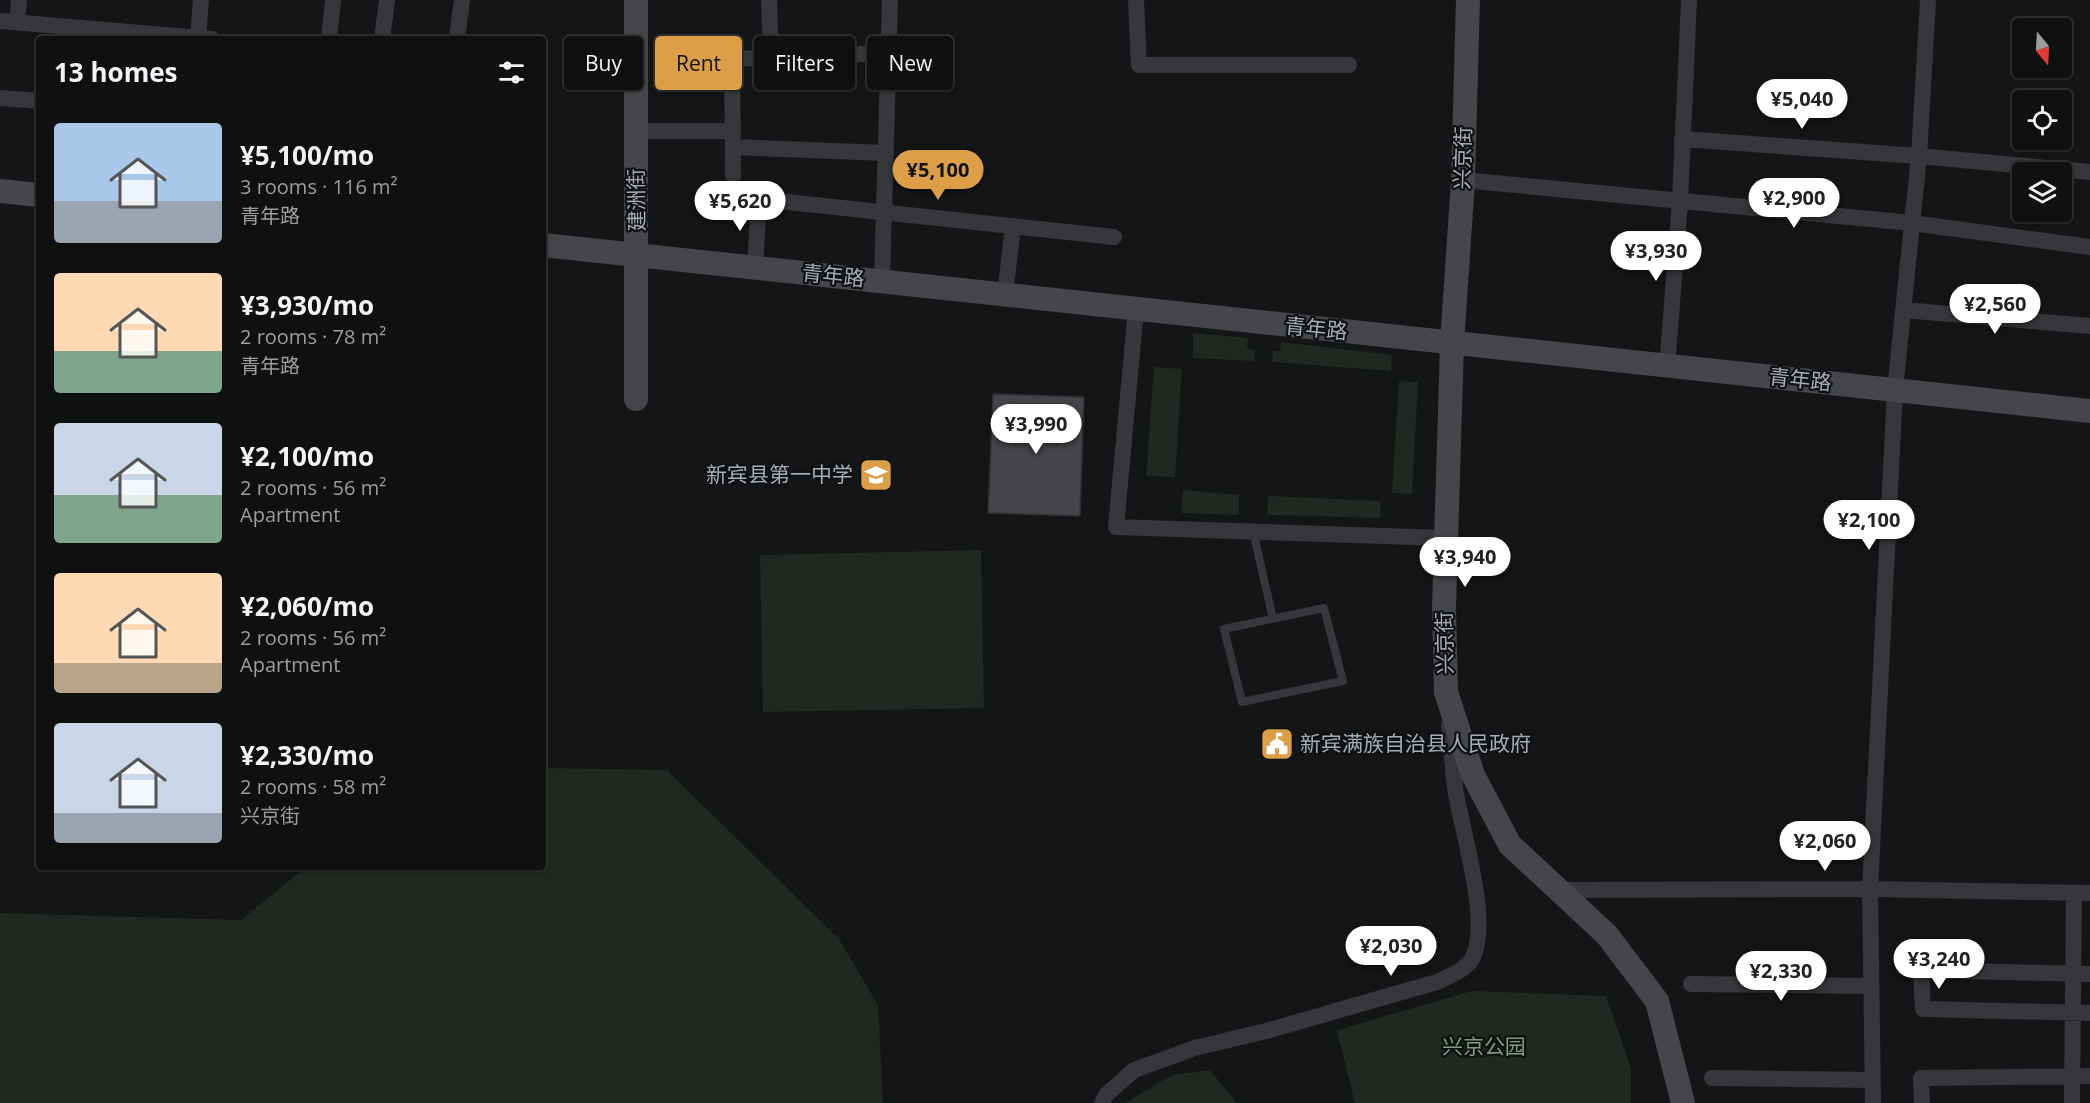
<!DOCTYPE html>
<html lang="en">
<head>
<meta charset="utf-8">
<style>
	body { margin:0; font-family:"Open Sans","Noto Sans SC",sans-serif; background:#181919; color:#f1f3f6; height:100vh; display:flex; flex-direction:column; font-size:22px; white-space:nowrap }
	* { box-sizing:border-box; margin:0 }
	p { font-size:20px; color:#9b9d9f }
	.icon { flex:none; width:33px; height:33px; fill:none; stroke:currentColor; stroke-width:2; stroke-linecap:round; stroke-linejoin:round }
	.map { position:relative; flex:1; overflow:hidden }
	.sheet { position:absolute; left:36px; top:36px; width:510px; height:834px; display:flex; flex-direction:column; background:#0f1010; border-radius:6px; box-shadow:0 2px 4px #0004,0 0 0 2px #2f3030 }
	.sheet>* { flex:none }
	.hud { position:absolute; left:564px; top:36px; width:570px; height:54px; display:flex; gap:12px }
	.needle { width:39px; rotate:162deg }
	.controls { position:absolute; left:2012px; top:18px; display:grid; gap:12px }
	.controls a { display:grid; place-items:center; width:60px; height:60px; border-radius:6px; background:#0f1010; box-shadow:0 2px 4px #0004,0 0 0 2px #2f3030; font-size:30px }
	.price { position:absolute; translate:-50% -51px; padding:0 14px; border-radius:21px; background:#fff; color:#222; font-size:20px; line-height:39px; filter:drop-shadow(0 2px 3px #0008) }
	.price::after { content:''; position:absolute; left:50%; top:36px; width:18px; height:14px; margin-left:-9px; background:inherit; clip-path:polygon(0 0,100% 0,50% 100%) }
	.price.active { background:#dc9e46; color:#111 }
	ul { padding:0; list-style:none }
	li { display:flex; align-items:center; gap:18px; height:150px; padding:0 18px }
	li span { display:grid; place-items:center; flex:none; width:168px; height:120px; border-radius:6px; color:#555 }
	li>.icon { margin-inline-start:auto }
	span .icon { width:72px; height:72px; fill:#fffc; stroke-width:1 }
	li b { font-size:26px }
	h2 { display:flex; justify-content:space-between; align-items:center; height:72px; padding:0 18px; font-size:26px }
	.pill { padding:0 21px; border-radius:6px; background:#0f1010; box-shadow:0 2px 4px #0004,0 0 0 2px #2f3030; font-size:21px; line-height:54px }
	.pill.active { background:#dc9e46; color:#111 }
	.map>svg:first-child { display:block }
	.green { fill:#212821 }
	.building { fill:#444549; stroke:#2f2f32; stroke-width:1.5 }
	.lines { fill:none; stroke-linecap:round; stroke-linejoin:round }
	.lane { stroke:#36373a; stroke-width:8 }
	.street { stroke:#36373a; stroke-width:16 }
	.secondary { stroke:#44464a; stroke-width:24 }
	.labels { text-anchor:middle; stroke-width:4.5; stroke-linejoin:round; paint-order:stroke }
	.street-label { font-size:21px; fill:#a8adb5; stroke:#0f1011 }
	.poi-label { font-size:21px; fill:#a8adb5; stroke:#0f1011; text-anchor:end }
	.park-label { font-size:21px; fill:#819d81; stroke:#0f1011 }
</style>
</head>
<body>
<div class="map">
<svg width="2090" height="1103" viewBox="0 0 2090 1103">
	<rect width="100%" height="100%" fill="#141516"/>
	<!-- green -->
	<path class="green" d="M1193,333L1248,338L1247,348L1255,350L1254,361L1193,358Z
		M1281,342L1392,355L1391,371L1272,362L1273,351H1280Z
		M1154,367L1182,369L1175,477L1146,476Z
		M1399,381L1418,382L1412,494L1392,493Z
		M1183,490L1239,495V515L1181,513Z
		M1268,496L1381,501L1380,518L1267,515Z
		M981,550L984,708L763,712L760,555Z
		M543,768L667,770L839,939L878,1005L883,1103H0V913L241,920L306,867H543Z
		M1472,991L1606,996L1631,1068V1103H1355L1337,1030Z
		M1210,1070L1237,1103H1125L1172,1075Z"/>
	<!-- building -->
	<path class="building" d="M993,394L1084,397L1080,516L988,513Z"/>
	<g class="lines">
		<!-- lane -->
		<path class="lane" d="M1253,531L1273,619
			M1324,608L1343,681L1242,702L1224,629Z"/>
		<!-- street -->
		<path class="street" d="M769,0L771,58
			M1136,0L1139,65H1349
			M0,21L212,39
			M17,22L19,0
			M198,39L201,0
			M329,39L333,0
			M382,39L387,0
			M457,39L462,0
			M0,98L39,101
			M636,131H733
			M1682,139L1919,156L2090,172
			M733,147L886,153
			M733,176L732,59L890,53
			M1463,180L1912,223L2090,247
			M755,268L759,199L1114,237
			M882,281L890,0
			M1005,295L1013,226
			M1136,309L1116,527L1446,538
			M1903,310L2090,326
			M1667,367L1680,201L1689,0
			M1559,890L1870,889L2090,893
			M2090,974L1921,970L1923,1009L2090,1013
			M1691,984L1871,986
			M1712,1078L1873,1080
			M1102,1103L1106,1095L1134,1070L1195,1048L1266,1031L1437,982C1449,976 1467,970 1473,957C1490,921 1463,834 1456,794C1452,771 1452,748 1449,725
			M1873,1103L1870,889L1895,390L1919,156L1928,0
			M1922,1103L1921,1078L2090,1076
			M2072,1103L2074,893"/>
		<!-- secondary -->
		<path class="secondary" d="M636,0V399
			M1468,0L1463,180L1452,344L1444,607L1446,692L1473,775L1510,845L1607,935L1657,1001L1683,1103
			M0,191L39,195
			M543,245L2090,411"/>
	</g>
	<!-- icons -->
	<defs>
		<symbol id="school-square" viewBox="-11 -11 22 22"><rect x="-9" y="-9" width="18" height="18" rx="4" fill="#dc9e46" stroke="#0f1011"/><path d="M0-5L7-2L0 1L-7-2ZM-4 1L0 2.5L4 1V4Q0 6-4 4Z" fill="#fff"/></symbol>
		<symbol id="civic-square" viewBox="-11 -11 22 22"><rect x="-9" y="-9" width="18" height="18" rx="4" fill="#dc9e46" stroke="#0f1011"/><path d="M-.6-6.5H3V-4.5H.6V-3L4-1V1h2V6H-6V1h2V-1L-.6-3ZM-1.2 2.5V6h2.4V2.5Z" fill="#fff"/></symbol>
	</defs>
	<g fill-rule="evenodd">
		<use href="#school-square" x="857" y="456" width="38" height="38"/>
		<use href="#civic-square" x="1258" y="725" width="38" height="38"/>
	</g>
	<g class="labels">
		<!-- street labels -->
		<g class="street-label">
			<text transform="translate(1463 158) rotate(-88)" y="7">兴京街</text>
			<text transform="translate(637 200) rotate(-91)" y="7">建洲街</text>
			<text transform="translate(833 276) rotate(6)" y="7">青年路</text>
			<text transform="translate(1316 329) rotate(6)" y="7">青年路</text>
			<text transform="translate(1800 380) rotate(6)" y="7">青年路</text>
			<text transform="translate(1445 643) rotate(-91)" y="7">兴京街</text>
		</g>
		<!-- poi labels -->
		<g class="poi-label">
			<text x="853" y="482">新宾县第一中学</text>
			<text x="1300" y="751" text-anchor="start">新宾满族自治县人民政府</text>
		</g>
		<!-- park labels -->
		<g class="park-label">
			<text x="1484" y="1054">兴京公园</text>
		</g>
	</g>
</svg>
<div class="controls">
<a><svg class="needle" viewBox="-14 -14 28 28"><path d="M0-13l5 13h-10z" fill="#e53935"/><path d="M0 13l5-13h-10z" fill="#9b9d9f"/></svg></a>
<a><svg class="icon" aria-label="locate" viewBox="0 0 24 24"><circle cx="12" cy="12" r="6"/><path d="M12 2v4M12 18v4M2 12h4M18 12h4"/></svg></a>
<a><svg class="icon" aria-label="layers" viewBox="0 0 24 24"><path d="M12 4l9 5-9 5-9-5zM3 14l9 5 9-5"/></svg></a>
</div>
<b class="price" style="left:1802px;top:130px">¥5,040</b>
<b class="price active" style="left:938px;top:201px">¥5,100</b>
<b class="price" style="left:1794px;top:229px">¥2,900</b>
<b class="price" style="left:740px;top:232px">¥5,620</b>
<b class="price" style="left:1656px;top:282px">¥3,930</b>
<b class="price" style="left:1995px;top:335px">¥2,560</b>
<b class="price" style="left:1036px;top:455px">¥3,990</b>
<b class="price" style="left:1869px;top:551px">¥2,100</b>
<b class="price" style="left:1465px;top:588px">¥3,940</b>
<b class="price" style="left:1825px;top:872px">¥2,060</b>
<b class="price" style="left:1391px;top:977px">¥2,030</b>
<b class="price" style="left:1939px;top:990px">¥3,240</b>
<b class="price" style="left:1781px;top:1002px">¥2,330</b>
<div class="hud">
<a class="pill">Buy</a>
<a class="pill active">Rent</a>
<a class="pill">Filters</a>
<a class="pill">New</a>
</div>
<section class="sheet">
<h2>13 homes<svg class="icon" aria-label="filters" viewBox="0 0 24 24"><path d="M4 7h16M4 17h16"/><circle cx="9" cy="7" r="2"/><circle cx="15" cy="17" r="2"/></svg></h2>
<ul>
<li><span style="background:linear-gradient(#a9c7e8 65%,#9aa5b1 0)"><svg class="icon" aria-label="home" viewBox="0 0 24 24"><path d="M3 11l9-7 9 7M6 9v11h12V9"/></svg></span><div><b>¥5,100/mo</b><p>3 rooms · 116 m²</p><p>青年路</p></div></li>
<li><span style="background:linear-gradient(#ffd9b3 65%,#7fa58c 0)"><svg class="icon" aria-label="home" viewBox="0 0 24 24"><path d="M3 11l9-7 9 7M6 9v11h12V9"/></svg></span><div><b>¥3,930/mo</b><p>2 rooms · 78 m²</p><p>青年路</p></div></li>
<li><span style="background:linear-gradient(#c9d6e8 60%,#7fa58c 0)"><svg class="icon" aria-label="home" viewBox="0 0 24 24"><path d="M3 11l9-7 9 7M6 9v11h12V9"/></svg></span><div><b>¥2,100/mo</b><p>2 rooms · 56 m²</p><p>Apartment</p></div></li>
<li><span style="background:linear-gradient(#ffd9b3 75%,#b9a48a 0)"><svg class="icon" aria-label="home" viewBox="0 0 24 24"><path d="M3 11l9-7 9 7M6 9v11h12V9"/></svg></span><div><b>¥2,060/mo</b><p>2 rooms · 56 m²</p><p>Apartment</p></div></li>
<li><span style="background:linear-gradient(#c9d6e8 75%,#9aa5b1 0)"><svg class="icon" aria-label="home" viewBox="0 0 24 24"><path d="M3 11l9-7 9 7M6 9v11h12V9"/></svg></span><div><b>¥2,330/mo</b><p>2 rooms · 58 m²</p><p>兴京街</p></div></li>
</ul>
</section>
</div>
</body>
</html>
